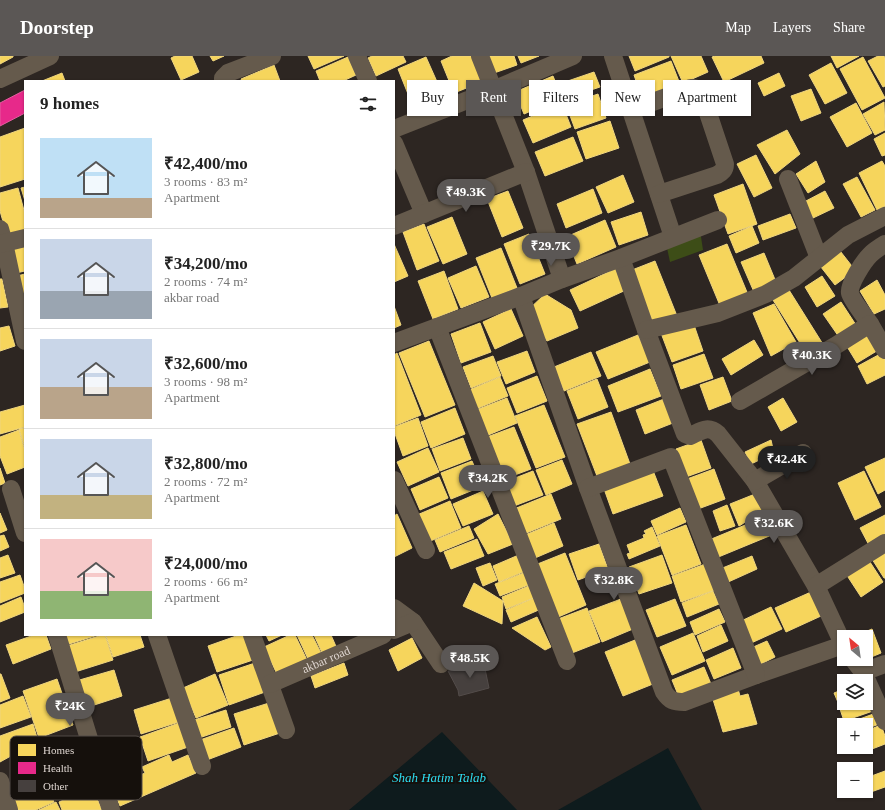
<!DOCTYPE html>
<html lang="en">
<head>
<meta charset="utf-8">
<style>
	body { margin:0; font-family:Georgia,serif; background:#f6f6f6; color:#222; height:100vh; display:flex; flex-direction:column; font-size:15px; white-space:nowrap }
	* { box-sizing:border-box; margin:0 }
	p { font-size:13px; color:#767676 }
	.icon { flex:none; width:22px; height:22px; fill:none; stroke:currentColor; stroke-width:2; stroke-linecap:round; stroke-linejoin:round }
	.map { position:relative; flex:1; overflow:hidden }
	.panel { position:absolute; left:24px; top:24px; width:371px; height:556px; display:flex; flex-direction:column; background:#fff; border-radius:0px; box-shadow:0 1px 3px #0004 }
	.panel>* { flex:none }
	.hud { position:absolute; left:407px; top:24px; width:380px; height:36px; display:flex; gap:8px }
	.needle { width:26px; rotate:331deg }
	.buttons { position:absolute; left:837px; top:574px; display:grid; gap:8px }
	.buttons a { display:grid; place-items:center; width:36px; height:36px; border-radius:0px; background:#fff; box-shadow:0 1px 3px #0004; font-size:20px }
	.price { position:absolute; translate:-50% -34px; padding:0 9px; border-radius:14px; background:#5b5755; color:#fff; font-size:13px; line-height:26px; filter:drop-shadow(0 1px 2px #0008) }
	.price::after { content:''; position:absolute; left:50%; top:24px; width:12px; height:9px; margin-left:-6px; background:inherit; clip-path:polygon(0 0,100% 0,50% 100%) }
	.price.active { background:#222; color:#fff }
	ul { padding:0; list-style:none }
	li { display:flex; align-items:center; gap:12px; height:100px; padding:0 16px }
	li+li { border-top:1px solid #e0e0e0 }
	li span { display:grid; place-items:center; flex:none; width:112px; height:80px; border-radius:0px; color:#555 }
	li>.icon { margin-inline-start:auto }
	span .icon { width:48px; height:48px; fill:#fffc; stroke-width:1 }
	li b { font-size:17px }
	h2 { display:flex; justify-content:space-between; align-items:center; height:48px; padding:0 16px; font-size:17px }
	.pill { padding:0 14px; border-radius:0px; background:#fff; box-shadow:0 1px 3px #0004; font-size:14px; line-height:36px }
	.pill.active { background:#5b5755; color:#fff }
	header { display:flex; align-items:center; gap:24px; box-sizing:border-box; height:56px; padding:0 20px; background:#5b5755; color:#fff }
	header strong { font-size:19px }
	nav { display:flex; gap:22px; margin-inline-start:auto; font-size:14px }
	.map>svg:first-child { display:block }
	.green { fill:#3d4d17 }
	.water { fill:#0e1b1d }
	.homes { fill:#f6d55c; stroke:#efd57f }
	.health { fill:#e7298a; stroke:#e55d9f }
	.building { fill:#46403e; stroke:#534c4a }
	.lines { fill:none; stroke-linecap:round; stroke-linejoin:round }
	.minor { stroke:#655a4c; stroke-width:18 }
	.labels { text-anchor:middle; stroke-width:4; stroke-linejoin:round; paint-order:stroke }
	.street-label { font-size:12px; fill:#dfd6d1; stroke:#15100c }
	.water-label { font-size:13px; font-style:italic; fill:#2edef2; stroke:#15100c }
	.key { fill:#15100c; stroke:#524b47; stroke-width:1 }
	.key-label { font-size:11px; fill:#dfd6d1 }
</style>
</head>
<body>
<header>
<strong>Doorstep</strong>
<nav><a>Map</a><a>Layers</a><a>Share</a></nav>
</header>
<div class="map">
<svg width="885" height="754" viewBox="0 0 885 754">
	<rect width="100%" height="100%" fill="#2d2622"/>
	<!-- green -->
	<path class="green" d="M700,174L703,194L670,206L666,187Z"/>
	<!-- water -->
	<path class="water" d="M442,676L517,754H349Z
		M668,692L702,754H558Z"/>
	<!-- homes -->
	<path class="homes" d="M0,0H13V1L0,8Z
		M175,0H192L199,16L181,24L171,2Z
		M210,0H224L213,5Z
		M308,0H344L314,13Z
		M372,0H403L406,6L376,20L368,2Z
		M452,0H474L484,25L454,37L441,5Z
		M488,0H514L517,9L494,17Z
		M518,0H539L521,7Z
		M629,0H669V1L635,15Z
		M671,0H701L708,16L683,27Z
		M715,0H761L764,7L724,26L712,1Z
		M831,0H859L837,12Z
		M878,0H884L885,2V30L883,31L868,5Z
		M348,1L356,19L343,25H320L316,15Z
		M426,1L442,37L424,47L423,43L412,48L398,13Z
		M863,1L885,42L862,54L840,13Z
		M671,5L680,28L642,42L634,19Z
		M831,7L847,37L825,48L809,19Z
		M274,9L280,25H242L241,23Z
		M594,16L600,31L564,43L559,28Z
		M62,17L65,25H42Z
		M779,17L785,30L764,40L758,27Z
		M553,20L562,42L524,58L515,36Z
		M811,33L821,57L801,65L791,40Z
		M598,38L606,62L575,73L566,49Z
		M884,46L885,74L875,79L863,58Z
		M856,47L872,77L847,91L830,61Z
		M562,48L571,71L533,87L523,64Z
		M610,65L619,92L586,103L577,76Z
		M25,72V123L0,131V81Z
		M787,74L800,98L775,118L757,89Z
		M885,77V99L882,100L874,83Z
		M573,81L583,105L545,120L535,96Z
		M756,99L772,132L754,141L737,108Z
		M816,105L825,126L808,137L796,118Z
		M882,105L885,110V150L877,154L859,117Z
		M623,119L634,146L608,157L596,131Z
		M857,121L875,154L861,161L843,128Z
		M743,128L757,168L728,178L714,139Z
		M25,131V145L21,132Z
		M18,132L25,158V178L8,183L0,155V137Z
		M593,133L602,157L566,172L557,148Z
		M508,135L523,172L502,181L487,143Z
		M825,135L834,152L813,162L804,146Z
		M641,156L648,179L619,189L611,166Z
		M790,158L796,172L763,184L758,170Z
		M452,161L467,198L443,208L427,171Z
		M605,164L616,191L577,208L566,181Z
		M424,168L439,205L417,214L403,176Z
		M752,170L759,187L736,197L729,180Z
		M529,178L545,218L520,228L504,188Z
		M25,186V215L16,217L10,190Z
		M394,188L408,220L394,226Z
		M727,188L749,241L721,252L699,199Z
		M837,191L855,214L835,229L817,206Z
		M501,192L517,232L492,242L476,202Z
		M764,197L776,226L754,236L741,206Z
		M655,205L677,260L654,269L632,214Z
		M476,210L489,241L461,252L448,222Z
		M617,212L626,234L580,255L570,234Z
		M444,215L458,253L433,263L418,225Z
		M25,218V243L17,220Z
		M822,220L835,240L817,251L805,231Z
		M0,223H2L8,251L0,252Z
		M877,224L885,239V253L874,258L860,235Z
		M789,234L826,293L810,303L773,244Z
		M545,238L571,254L578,272L547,285L526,256Z
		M841,246L856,269L839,281L823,258Z
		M774,248L796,286L771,300L753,257Z
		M394,250L401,269L394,272Z
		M511,253L523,280L495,293L483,266Z
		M693,266L703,295L672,306L661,277Z
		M480,267L491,296L461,307L451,278Z
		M9,270L15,290L0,295V272Z
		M869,275L880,293L857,307L846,289Z
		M638,279L650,306L608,323L596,296Z
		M754,284L763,299L731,319L722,303Z
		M429,285L455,349L425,361L399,297Z
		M527,295L535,316L506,328L497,306Z
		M591,296L601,320L564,335L554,311Z
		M397,297L421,359L394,370V299Z
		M882,297L885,303V319L867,328L858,310Z
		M704,298L713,322L681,333L673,309Z
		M493,300L501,320L471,332L463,311Z
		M650,313L661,340L618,356L608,330Z
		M537,320L547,345L517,357L507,332Z
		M500,321L508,340L476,353L469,334Z
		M723,321L732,345L709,354L700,329Z
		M597,323L608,351L578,363L567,335Z
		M507,342L517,367L486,380L476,354Z
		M783,342L797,366L781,375L768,351Z
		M664,343L673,367L645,378L636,354Z
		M25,349V371L0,378V356Z
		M544,349L565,401L536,412L515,360Z
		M455,352L465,378L431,392L421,366Z
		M611,356L630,408L597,420L577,368Z
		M418,362L428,390L403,400L394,375V371Z
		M514,371L531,413L504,423L487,381Z
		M25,372V392L19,373Z
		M19,374L25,395V411L7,418L0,400V381Z
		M463,382L471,403L440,415L432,393Z
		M701,384L711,412L686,421L676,393Z
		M771,384L774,397L751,408L745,396Z
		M428,392L439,416L408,430L397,406Z
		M885,402V434L878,438L865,411Z
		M562,404L572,428L546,439L536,414Z
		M472,405L483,430L451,443L441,417Z
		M0,412L5,427L0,429Z
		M652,412L663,440L613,458L603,430Z
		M714,413L725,443L698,453L687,423Z
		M533,415L543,439L514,450L505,426Z
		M864,415L881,451L855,464L838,427Z
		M439,421L448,442L420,454L411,433Z
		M483,435L493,458L463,470L453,448Z
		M551,438L561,463L524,478L514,453Z
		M755,438L763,455L739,470L730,448Z
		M450,445L461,472L428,486L417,459Z
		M727,449L735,470L720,475L713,455Z
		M680,452L686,466L657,479L651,465Z
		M0,457L7,474L0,477Z
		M397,458L412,492L394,501V460Z
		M498,458L513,488L488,498L474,473Z
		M772,458L779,476L716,502L709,484Z
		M885,459V485L871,493L860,472Z
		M554,467L563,490L535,502L525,479Z
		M686,469L701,508L672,519L657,480Z
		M469,470L474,482L440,496L435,484Z
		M652,471L660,490L629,503L627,498L630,497L627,489L644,482L643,479L646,478L644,475Z
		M4,479L9,491L0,495V480Z
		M477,483L484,500L451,513L444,496Z
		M599,488L608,513L578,524L569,498Z
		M885,495V522H884L872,503Z
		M565,497L586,549L556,562L535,509Z
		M521,498L528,514L499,526L493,510Z
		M8,499L15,517L0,522V502Z
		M662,499L672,527L639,538L629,511Z
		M752,500L757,513L726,527L720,513Z
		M868,503L883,526L861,541L846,518Z
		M490,507L497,524L483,530L476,512Z
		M708,507L718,533L681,546L672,520Z
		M526,516L531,528L500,540L495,528Z
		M20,519L25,533V537L0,547V526Z
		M474,527L503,545L502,568L463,550Z
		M531,529L536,541L506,553L502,541Z
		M713,535L719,548L687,561L682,547Z
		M811,536L821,560L786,576L775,552Z
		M21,541L25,552V556L0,566V550Z
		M536,541L541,553L511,566L506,554Z
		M621,543L633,573L602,586L589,555Z
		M675,543L686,570L657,581L646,554Z
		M771,551L782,573L749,588L739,566Z
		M587,552L600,586L572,597L558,563Z
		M719,553L725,566L695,579L690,566Z
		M537,561L551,591L545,594L512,572Z
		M721,569L728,585L703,596L697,580Z
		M872,573L881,597L864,604L866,603V581H855V580Z
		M693,577L705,605L672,619L660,591Z
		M34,579H46L51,593L13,608L6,589Z
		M63,579H98L66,589Z
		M102,579H105L113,604L75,616L67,590Z
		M108,579H140L144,591L113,601L106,580Z
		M239,579H245L253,604L217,616L208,590Z
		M266,579H282L269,585Z
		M290,579H295L307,604L277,618L264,591Z
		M297,579H312L322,599L309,605Z
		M314,579H331L338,595L324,601Z
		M412,582L422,602L398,615L389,594Z
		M635,584L653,628L623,640L605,596Z
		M767,585L775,601L759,609L751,592Z
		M733,592L741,612L714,623L706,604Z
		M255,607L265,636L229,649L219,619Z
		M344,607L348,619L315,632L311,620Z
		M704,611L711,628L679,641L672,624Z
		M114,614L122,640L85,652L76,625Z
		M0,618H1L10,642L0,646Z
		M215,618L228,649L196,662L183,632Z
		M57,623L73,669L39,682L23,635Z
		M737,629L740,640L748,638L757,668L723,676L711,637Z
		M844,633V647H852L840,651L834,637Z
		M23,640L31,661L0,672V649Z
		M172,642L179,666L141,678L134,654Z
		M866,644L873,655L844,665L840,653L858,647H866Z
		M269,647L280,677L244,689L234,658Z
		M226,654L231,671L199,682L194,664Z
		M876,657L879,668L866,673V669H846V668Z
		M179,667L188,691L148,705L140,681Z
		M33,668L38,685L0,706V680Z
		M881,669L885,680V688L872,693L866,678V675Z
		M234,672L241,691L207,704L200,684Z
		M169,699L172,706L188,699L196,717L120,750L112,731L145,717L142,711Z
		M885,715V731L868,737L866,728V722Z
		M43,722L54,746L36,754H12L6,738Z
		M92,731L102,754H62L59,746Z
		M56,746L60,754H39Z"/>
	<!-- health -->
	<path class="health" d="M25,34V57L0,70V47Z"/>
	<!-- building -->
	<path class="building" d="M484,608L489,632L459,640L458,634L448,615Z"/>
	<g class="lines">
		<!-- minor -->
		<g class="minor">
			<path d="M357,0L368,25"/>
			<path d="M480,0L526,116L562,223"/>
			<path d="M613,0L673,181"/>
			<path d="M0,23L50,0"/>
			<path d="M223,25V22L228,17L272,0"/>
			<path d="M631,54L691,32C697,32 699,34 702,39L725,108C725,114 722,116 717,119L659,138"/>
			<path d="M394,73L493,34L573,0"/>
			<path d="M394,87L424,158"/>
			<path d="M788,123L819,202"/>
			<path d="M394,170L526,116"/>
			<path d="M0,173L4,187L25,285"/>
			<path d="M0,188L25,182"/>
			<path d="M621,202L646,274L685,378L690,380C701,375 708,369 718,378L755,425L816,530L844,590"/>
			<path d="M521,240L588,432L664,636C670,645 674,646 684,646L756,619L843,589"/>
			<path d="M870,268C866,262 851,243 850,237C848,229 864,205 870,199C874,195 880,191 885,188"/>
			<path d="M437,271L567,605"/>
			<path d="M646,274L718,257L766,238L794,222L848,179L885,160"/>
			<path d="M394,287L521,240L562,223L621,202L718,164"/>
			<path d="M740,345L835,290L870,268L885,294"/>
			<path d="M394,424L426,494"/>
			<path d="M755,425L803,397"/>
			<path d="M588,432L671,401L756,619"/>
			<path d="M11,433L25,477"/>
			<path d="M816,530L885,487"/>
			<path d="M394,552L413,566L441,608"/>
			<path d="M394,574L413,566"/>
			<path d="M57,579L111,754"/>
			<path d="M157,579L202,710"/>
			<path d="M252,579L286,674"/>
			<path d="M853,603L863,616L885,665"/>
			<path d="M863,616L885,608"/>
			<path id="s1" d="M270,628L383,579"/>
			<path d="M0,725L9,754"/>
		</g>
	</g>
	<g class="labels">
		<!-- street labels -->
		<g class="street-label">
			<text dy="4" stroke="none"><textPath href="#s1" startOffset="61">akbar road</textPath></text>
		</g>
		<!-- water labels -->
		<g class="water-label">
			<text x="439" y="726">Shah Hatim Talab</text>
		</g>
	</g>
	<!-- legend -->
	<rect x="10" y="680" width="132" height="64" rx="6" class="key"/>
	<rect x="18" y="688" width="18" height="12" fill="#f6d55c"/>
	<rect x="18" y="706" width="18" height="12" fill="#e7298a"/>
	<rect x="18" y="724" width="18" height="12" fill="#46403e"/>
	<g class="key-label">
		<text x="43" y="698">Homes</text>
		<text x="43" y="716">Health</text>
		<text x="43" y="734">Other</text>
	</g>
</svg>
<div class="buttons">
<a><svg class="needle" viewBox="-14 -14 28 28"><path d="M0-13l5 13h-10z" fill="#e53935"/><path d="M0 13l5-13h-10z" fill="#767676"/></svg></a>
<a><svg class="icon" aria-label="layers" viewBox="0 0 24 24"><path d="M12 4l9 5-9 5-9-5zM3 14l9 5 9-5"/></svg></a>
<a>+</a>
<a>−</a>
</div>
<b class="price" style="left:466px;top:157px">₹49.3K</b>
<b class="price" style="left:551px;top:211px">₹29.7K</b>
<b class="price" style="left:812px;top:320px">₹40.3K</b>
<b class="price active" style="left:787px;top:424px">₹42.4K</b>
<b class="price" style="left:488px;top:443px">₹34.2K</b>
<b class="price" style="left:774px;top:488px">₹32.6K</b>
<b class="price" style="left:614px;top:545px">₹32.8K</b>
<b class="price" style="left:470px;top:623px">₹48.5K</b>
<b class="price" style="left:70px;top:671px">₹24K</b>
<div class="hud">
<a class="pill">Buy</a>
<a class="pill active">Rent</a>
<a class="pill">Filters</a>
<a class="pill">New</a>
<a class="pill">Apartment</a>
</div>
<section class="panel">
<h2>9 homes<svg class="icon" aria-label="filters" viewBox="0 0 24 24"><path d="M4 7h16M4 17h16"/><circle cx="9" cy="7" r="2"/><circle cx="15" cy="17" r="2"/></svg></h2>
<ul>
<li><span style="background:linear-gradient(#bfe0f5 75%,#b9a48a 0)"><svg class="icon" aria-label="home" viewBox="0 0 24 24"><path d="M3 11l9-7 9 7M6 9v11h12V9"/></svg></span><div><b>₹42,400/mo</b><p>3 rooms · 83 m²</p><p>Apartment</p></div></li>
<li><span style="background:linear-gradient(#c9d6e8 65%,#9aa5b1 0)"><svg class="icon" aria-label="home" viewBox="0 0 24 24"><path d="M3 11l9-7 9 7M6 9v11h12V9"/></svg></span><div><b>₹34,200/mo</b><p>2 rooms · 74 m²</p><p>akbar road</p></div></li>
<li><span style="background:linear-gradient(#c9d6e8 60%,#b9a48a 0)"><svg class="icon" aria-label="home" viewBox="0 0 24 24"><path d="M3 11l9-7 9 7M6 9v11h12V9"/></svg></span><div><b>₹32,600/mo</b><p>3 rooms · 98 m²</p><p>Apartment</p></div></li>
<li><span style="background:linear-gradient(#c9d6e8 70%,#c2b280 0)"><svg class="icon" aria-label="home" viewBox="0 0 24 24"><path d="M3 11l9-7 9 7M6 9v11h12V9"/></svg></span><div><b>₹32,800/mo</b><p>2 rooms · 72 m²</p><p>Apartment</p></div></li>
<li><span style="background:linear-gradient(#f6c9c9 65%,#8fb573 0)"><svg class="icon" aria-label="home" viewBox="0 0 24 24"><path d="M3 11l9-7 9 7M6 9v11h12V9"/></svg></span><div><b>₹24,000/mo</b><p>2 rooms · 66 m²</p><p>Apartment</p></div></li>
</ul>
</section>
</div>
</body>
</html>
